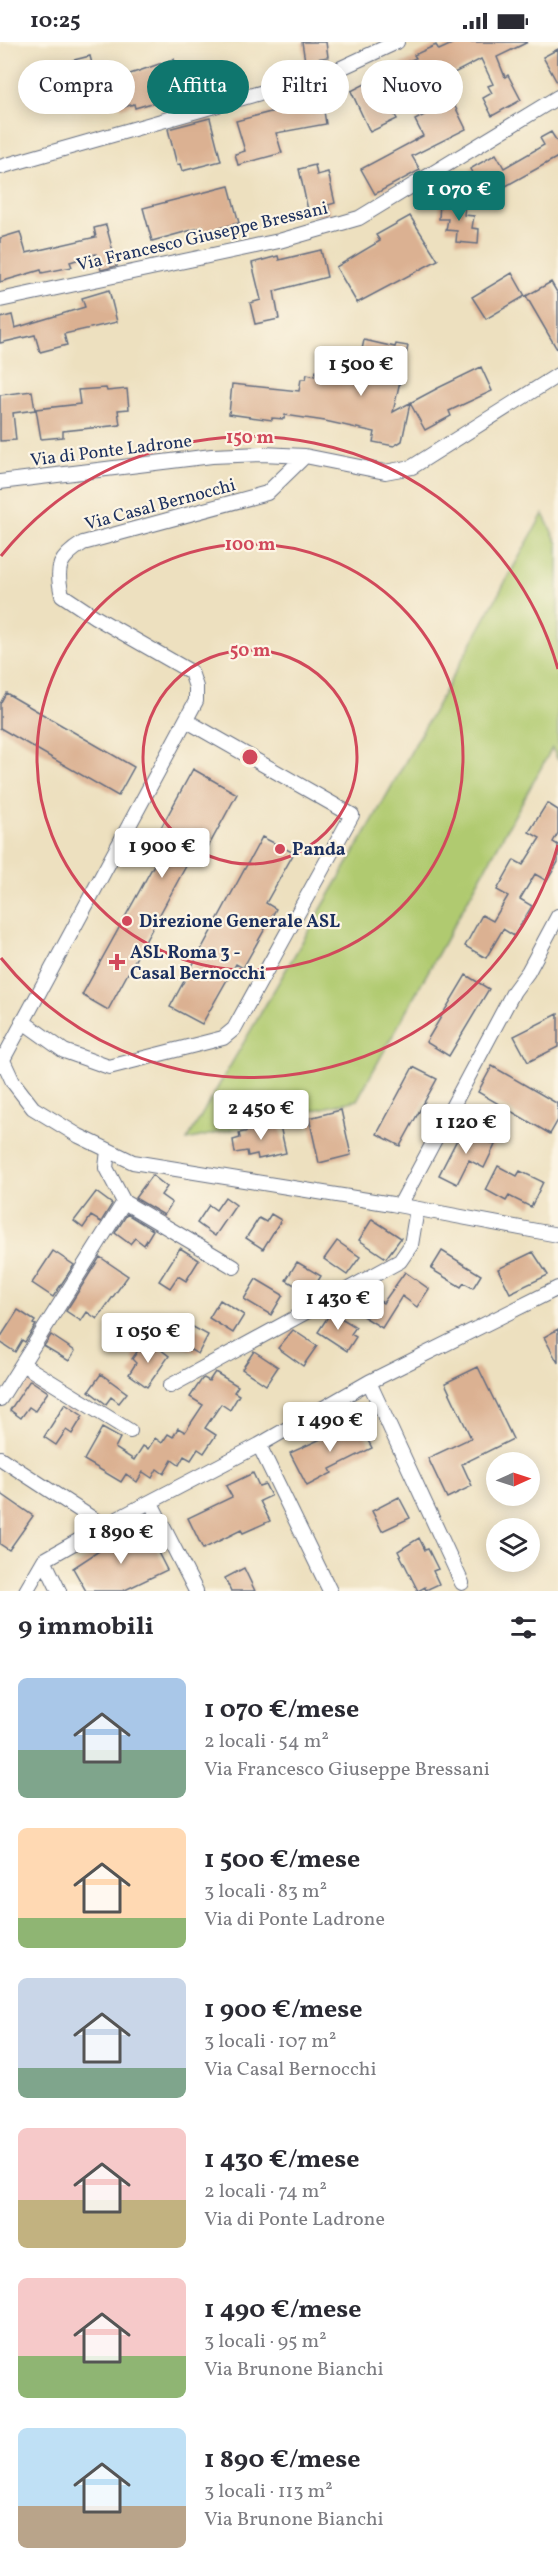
<!DOCTYPE html>
<html lang="it">
<head>
<meta charset="utf-8">
<style>
	body { margin:0; font-family:Vollkorn,serif; background:#f2f2f3; color:#2b2b33; height:100vh; display:flex; flex-direction:column; font-size:22px; white-space:nowrap }
	* { box-sizing:border-box; margin:0 }
	p { font-size:20px; color:#7c7c81 }
	.icon { flex:none; width:33px; height:33px; fill:none; stroke:currentColor; stroke-width:2; stroke-linecap:round; stroke-linejoin:round }
	.map { position:relative; height:1549px; overflow:hidden }
	.sheet { display:flex; flex-direction:column; background:#fff; flex:1 }
	.sheet>* { flex:none }
	.top-card { position:absolute; left:18px; top:18px; width:522px; height:54px; display:flex; gap:12px }
	.needle { width:39px; rotate:87deg }
	.tools { position:absolute; left:486px; top:1410px; display:grid; gap:12px }
	.tools a { display:grid; place-items:center; width:54px; height:54px; border-radius:50%; background:#fff; box-shadow:0 3px 15px #0003; font-size:30px }
	.price { position:absolute; translate:-50% -51px; padding:0 14px; border-radius:6px; background:#fff; color:#222; font-size:20px; line-height:39px; filter:drop-shadow(0 2px 3px #0008) }
	.price::after { content:''; position:absolute; left:50%; top:36px; width:18px; height:14px; margin-left:-9px; background:inherit; clip-path:polygon(0 0,100% 0,50% 100%) }
	.price.current { background:#0f766e; color:#fff }
	ul { padding:0; list-style:none }
	li { display:flex; align-items:center; gap:18px; height:150px; padding:0 18px }
	li span { display:grid; place-items:center; flex:none; width:168px; height:120px; border-radius:9px; color:#555 }
	li>.icon { margin-inline-start:auto }
	span .icon { width:72px; height:72px; fill:#fffc; stroke-width:1 }
	li b { font-size:26px }
	h2 { display:flex; justify-content:space-between; align-items:center; height:72px; padding:0 18px; font-size:26px }
	.tag { padding:0 21px; border-radius:27px; background:#fff; box-shadow:0 3px 15px #0003; font-size:21px; line-height:54px }
	.tag.current { background:#0f766e; color:#fff }
	.status { display:flex; justify-content:space-between; align-items:center; height:42px; padding:0 30px; background:#fff; direction:ltr }
	.status svg { height:16px; fill:currentColor }
	.map>svg:first-child { display:block }
	.green { fill:#b0ca70; stroke:#667c67; stroke-width:1.5 }
	.building { fill:#dbb192 }
	.lines { fill:none; stroke-linecap:round; stroke-linejoin:round }
	.street-casing { stroke:#646d80; stroke-width:16 }
	.street { stroke:#fff; stroke-width:14 }
	.ring { fill:none; stroke:#d1495b; stroke-width:3 }
	.poi-dot { fill:#d1495b; stroke:#fcf5e5; stroke-width:2 }
	.labels { text-anchor:middle; stroke-width:4.5; stroke-linejoin:round; paint-order:stroke }
	.street-label { font-size:18px; fill:#1b2f5e; stroke:#fcf5e5 }
	.poi-label { font-size:18px; font-weight:bold; fill:#1b2f5e; stroke:#fcf5e5; text-anchor:start }
	.centre { fill:#d1495b; stroke:#fcf5e5; stroke-width:3 }
	.ring-label { font-size:18px; text-anchor:middle; font-weight:bold; fill:#d1495b; stroke:#fcf5e5; stroke-width:4.5; stroke-linejoin:round; paint-order:stroke }
</style>
</head>
<body>
<div class="status"><b>10:25</b><svg viewBox="0 0 49 12"><path d="M0 12V9h3v3zM5 12V6h3v6zM10 12V3h3v9zM15 12V0h3v12zM26 1h20v11H26zM47 4h2v5h-2z"/></svg></div>
<div class="map">
<svg width="558" height="1549" viewBox="0 0 558 1549">
	<rect width="100%" height="100%" fill="#fcf5e5"/>
	<filter id="ink" filterUnits="userSpaceOnUse"><feTurbulence type="fractalNoise" baseFrequency=".0167" numOctaves="2"/><feDisplacementMap in="SourceGraphic" scale="12" xChannelSelector="R" yChannelSelector="G"/><feConvolveMatrix kernelMatrix="1 2 1 2 8 2 1 2 1" color-interpolation-filters="sRGB"/></filter>
	<filter id="wash" filterUnits="userSpaceOnUse"><feTurbulence type="fractalNoise" baseFrequency=".008" numOctaves="4" result="noise"/><feDisplacementMap in="SourceGraphic" scale="24" xChannelSelector="R" yChannelSelector="G"/><feGaussianBlur stdDeviation="1.35" result="paint"/><feColorMatrix in="noise" values="0 0 0 0 0 0 0 0 0 0 0 0 0 0 0 0 0 1.4 0 .05"/><feComposite in="paint" operator="in"/></filter>
	<g filter="url(#wash)">
		<rect width="100%" height="100%" fill="#ede0bf"/>
		<!-- green -->
		<path class="green" d="M543,472L558,502V718L552,706L357,1058L187,1098L373,778Z"/>
		<g id="blocks">
			<!-- building -->
			<path class="building" d="M302,0H326L328,15L305,19Z
				M456,0H528L497,15L505,35L508,33L521,58L492,74L483,56L492,51L488,44L493,42L481,17L450,33L454,42L446,46L466,87L412,114L420,128L375,152L361,127L423,94L415,78L428,71L410,33L407,34L401,22L416,16L414,13L436,3L439,8Z
				M558,7V42L543,15Z
				M90,14L95,34L59,43L54,23Z
				M174,17L176,23L183,21L194,55L171,61L169,56L135,66L134,62L121,66L115,42L128,38L127,33Z
				M375,37L397,77L370,90L351,49Z
				M321,50L326,82L276,91L282,111L238,123L235,112L245,109L236,79L290,65L289,56Z
				M210,76L221,119L182,129L180,122L177,123L168,87Z
				M551,90L558,101V115L486,155L470,127L496,112L504,126L544,103L540,96Z
				M315,123L317,133L328,130L335,161L328,163L331,173L319,176L316,166L308,168L299,127Z
				M229,144L239,181L204,190L203,185L152,199L143,166Z
				M440,159L465,162L464,173L474,174L472,186L479,187L478,202L456,200L457,189L446,188L448,177H439Z
				M410,174L438,218L357,261L336,225L380,199L376,193Z
				M106,183L117,224L101,228L96,212L70,220L72,225L42,231L41,228L0,240V196L20,190L26,211L96,195L94,186Z
				M321,208L327,235L274,249L279,277L255,282L250,261L261,258L252,221L278,214L279,218Z
				M512,231L525,254L486,277L472,255Z
				M551,240L558,252V309L526,254Z
				M109,248L117,280L64,292L67,303L40,310L35,293L0,301V276L12,273L15,286L85,265L82,256Z
				M364,298L395,305L396,302L408,304L393,370L438,346L481,325L492,349L449,369L451,374L425,388L410,361L402,399L394,404L373,400L375,390L325,379L285,373L284,377L272,376V378L229,372L232,342L299,349L301,337H306L307,332L315,334L316,329L356,336Z
				M106,346L107,349L127,347L129,367L118,368L120,383L63,389V395L41,397L36,367L80,362L78,348Z
				M32,349L35,368L13,371L16,398L0,399V353Z
				M6,651L134,725L118,754L0,686V662Z
				M193,727L237,752L201,818L192,813L108,968L82,953L167,799L157,793Z
				M547,761L558,768V791L553,800L558,803V820L547,839L535,832L520,857L532,864L514,894L503,887L486,916L465,904L482,873L493,879L508,854L497,848L514,818L523,823L540,796L529,790Z
				M262,795L294,811L266,861L276,867L243,926L236,922L202,982L170,965Z
				M466,933L489,947L449,1014L426,1000Z
				M558,972V1005L528,1020L514,994Z
				M492,1024L558,1062V1078L550,1092L478,1050Z
				M413,1025L437,1037L400,1104L377,1092Z
				M341,1068L351,1113L319,1121L309,1076Z
				M279,1079L286,1111L258,1117L257,1112L248,1114L247,1109L235,1111L233,1098L240,1096L239,1091L249,1089L248,1085Z
				M463,1086L495,1103L484,1126L469,1118L457,1142L439,1133Z
				M498,1124L517,1134L520,1129L543,1140L531,1165L509,1154L506,1159L486,1148Z
				M152,1133L167,1145L161,1153L172,1161L164,1173L135,1156Z
				M96,1150L112,1162L101,1180L91,1174L83,1186L74,1179Z
				M225,1155L236,1163L215,1194L197,1181L209,1163L216,1168Z
				M127,1172L153,1188L144,1203L135,1196L130,1202L115,1191Z
				M271,1172L281,1178L263,1207L246,1196L259,1176L266,1180Z
				M372,1177L401,1196L386,1216L359,1198Z
				M337,1199L360,1215L347,1233L324,1217Z
				M180,1206L199,1218L186,1239L178,1234L170,1246L159,1239Z
				M53,1209L74,1223L53,1255L32,1241Z
				M442,1209L481,1233L473,1246L464,1241L461,1245L431,1227Z
				M533,1210L548,1233L510,1251L498,1227Z
				M100,1215L128,1234L97,1277L87,1270L81,1279L66,1269Z
				M297,1220L321,1234L310,1252L286,1238Z
				M405,1230L429,1247L417,1265L402,1254L382,1286L356,1270L368,1252L383,1261Z
				M256,1237L283,1253L271,1273L244,1257Z
				M220,1258L244,1273L233,1291L209,1276Z
				M18,1268L35,1279L33,1282L36,1283L25,1300L22,1298L15,1310L0,1300V1296Z
				M331,1270L356,1285L351,1292L356,1295L347,1309L318,1290Z
				M182,1279L208,1293L198,1312L172,1298Z
				M558,1287V1321L544,1295Z
				M293,1288L317,1304L303,1324L278,1306Z
				M51,1293L75,1309L69,1319L44,1304Z
				M144,1300L154,1307L156,1304L169,1314L147,1345L129,1332L136,1321L132,1317Z
				M254,1309L278,1325L266,1343L242,1327Z
				M478,1325L513,1397L462,1422L472,1444L447,1456L428,1416L471,1396L445,1341Z
				M215,1330L238,1344L234,1350L239,1353L230,1368L221,1362L205,1386L216,1393L204,1411L198,1407L191,1418L184,1414L179,1423L172,1418L164,1432L157,1427L152,1436L143,1430L137,1440L126,1432L121,1440L84,1418L102,1386L120,1396L115,1406L134,1418L143,1404L148,1407L155,1396L162,1401L168,1392L173,1395L178,1386L185,1390L203,1363L190,1355L202,1337L204,1336L209,1339Z
				M101,1332L127,1351L119,1361L111,1355L106,1362L89,1349Z
				M30,1338L48,1350L35,1369L29,1365L21,1376L10,1368Z
				M65,1362L83,1374L72,1392L66,1388L56,1403L44,1395Z
				M358,1380L372,1406L330,1427L332,1431L307,1444L290,1411Z
				M253,1431L259,1444L265,1442L271,1454L260,1459L270,1479L243,1491L241,1488L203,1507L188,1476L232,1455L226,1444Z
				M0,1451L33,1474L9,1508L0,1502Z
				M399,1455L410,1476L382,1489L372,1469Z
				M146,1487L167,1528L123,1549H86L73,1526L102,1507L103,1508Z
				M419,1496L425,1508L428,1507L438,1527L433,1529L439,1542L426,1548L425,1545L418,1549L398,1509Z
				M244,1526L255,1549H231L225,1536Z"/>
		</g>
	</g>
	<g filter="url(#ink)">
		<use href="#blocks" fill-opacity="0" stroke="#646d80" stroke-width="1.5"/>
		<g class="lines">
			<defs>
				<path id="street" d="M0,125L281,45L339,27L397,0
					M0,258L279,199L359,176L558,55
					M0,440L212,414L262,412L305,414L385,430L412,425L558,333
					M22,979L64,1009L109,1025L223,996L234,987L352,773L187,679
					M1,1014L13,1040L33,1066L79,1094L133,1120L392,1162L558,1193
					M0,1023L196,659V645L191,630L95,575L62,553C55,525 59,516 83,501L267,451L305,414
					M124,1160L234,1225
					M400,1163L514,949L528,930L558,874
					M22,1322L130,1389
					M369,1340L462,1541
					M170,1344L400,1219L411,1203L417,1167
					M0,1357L124,1160L106,1126L108,1108
					M259,1403L330,1549
					M0,1416L104,1484
					M151,1461L196,1549
					M44,1518L59,1549
					M26,1549L44,1518L104,1484L259,1403L369,1340L558,1246"/>
			</defs>
			<!-- street casing -->
			<use href="#street" class="street-casing"/>
			<!-- street -->
			<use href="#street" class="street"/>
		</g>
	</g>
	<!-- distance rings -->
	<g class="ring">
		<circle cx="250" cy="715" r="107"/>
		<circle cx="250" cy="715" r="213"/>
		<path d="M558 803A320 320 0 0 1 1 916M1 514A320 320 0 0 1 558 627"/>
	</g>
	<!-- markers -->
	<g class="poi-dot">
		<circle cx="280" cy="807" r="6"/>
		<circle cx="127" cy="879" r="6"/>
		<path d="M114 911h6v6h6v6h-6v6h-6v-6h-6v-6h6z"/>
	</g>
	<g class="labels">
		<!-- street labels -->
		<g class="street-label">
			<text transform="translate(202 194) rotate(-13)" y="6">Via Francesco Giuseppe Bressani</text>
			<text transform="translate(111 408) rotate(-7)" y="6">Via di Ponte Ladrone</text>
			<text transform="translate(160 462) rotate(-15)" y="6">Via Casal Bernocchi</text>
		</g>
		<!-- poi labels -->
		<g class="poi-label">
			<text x="292" y="813">Panda</text>
			<text x="139" y="885">Direzione Generale ASL</text>
			<text x="130" y="916">ASL Roma 3 -<tspan x="130" dy="21">Casal Bernocchi</tspan></text>
		</g>
	</g>
	<circle cx="250" cy="715" r="9" class="centre"/>
	<g class="ring-label">
		<text x="250" y="401">150 m</text>
		<text x="250" y="508">100 m</text>
		<text x="250" y="614">50 m</text>
	</g>
</svg>
<div class="tools">
<a><svg class="needle" viewBox="-14 -14 28 28"><path d="M0-13l5 13h-10z" fill="#e53935"/><path d="M0 13l5-13h-10z" fill="#7c7c81"/></svg></a>
<a><svg class="icon" aria-label="layers" viewBox="0 0 24 24"><path d="M12 4l9 5-9 5-9-5zM3 14l9 5 9-5"/></svg></a>
</div>
<b class="price current" style="left:459px;top:180px">1 070 €</b>
<b class="price" style="left:361px;top:355px">1 500 €</b>
<b class="price" style="left:162px;top:837px">1 900 €</b>
<b class="price" style="left:261px;top:1099px">2 450 €</b>
<b class="price" style="left:466px;top:1113px">1 120 €</b>
<b class="price" style="left:338px;top:1289px">1 430 €</b>
<b class="price" style="left:148px;top:1322px">1 050 €</b>
<b class="price" style="left:330px;top:1411px">1 490 €</b>
<b class="price" style="left:121px;top:1523px">1 890 €</b>
<div class="top-card">
<a class="tag">Compra</a>
<a class="tag current">Affitta</a>
<a class="tag">Filtri</a>
<a class="tag">Nuovo</a>
</div>
</div>
<section class="sheet">
<h2>9 immobili<svg class="icon" aria-label="filters" viewBox="0 0 24 24"><path d="M4 7h16M4 17h16"/><circle cx="9" cy="7" r="2"/><circle cx="15" cy="17" r="2"/></svg></h2>
<ul>
<li><span style="background:linear-gradient(#a9c7e8 60%,#7fa58c 0)"><svg class="icon" aria-label="home" viewBox="0 0 24 24"><path d="M3 11l9-7 9 7M6 9v11h12V9"/></svg></span><div><b>1 070 €/mese</b><p>2 locali · 54 m²</p><p>Via Francesco Giuseppe Bressani</p></div></li>
<li><span style="background:linear-gradient(#ffd9b3 75%,#8fb573 0)"><svg class="icon" aria-label="home" viewBox="0 0 24 24"><path d="M3 11l9-7 9 7M6 9v11h12V9"/></svg></span><div><b>1 500 €/mese</b><p>3 locali · 83 m²</p><p>Via di Ponte Ladrone</p></div></li>
<li><span style="background:linear-gradient(#c9d6e8 75%,#7fa58c 0)"><svg class="icon" aria-label="home" viewBox="0 0 24 24"><path d="M3 11l9-7 9 7M6 9v11h12V9"/></svg></span><div><b>1 900 €/mese</b><p>3 locali · 107 m²</p><p>Via Casal Bernocchi</p></div></li>
<li><span style="background:linear-gradient(#f6c9c9 60%,#c2b280 0)"><svg class="icon" aria-label="home" viewBox="0 0 24 24"><path d="M3 11l9-7 9 7M6 9v11h12V9"/></svg></span><div><b>1 430 €/mese</b><p>2 locali · 74 m²</p><p>Via di Ponte Ladrone</p></div></li>
<li><span style="background:linear-gradient(#f6c9c9 65%,#8fb573 0)"><svg class="icon" aria-label="home" viewBox="0 0 24 24"><path d="M3 11l9-7 9 7M6 9v11h12V9"/></svg></span><div><b>1 490 €/mese</b><p>3 locali · 95 m²</p><p>Via Brunone Bianchi</p></div></li>
<li><span style="background:linear-gradient(#bfe0f5 65%,#b9a48a 0)"><svg class="icon" aria-label="home" viewBox="0 0 24 24"><path d="M3 11l9-7 9 7M6 9v11h12V9"/></svg></span><div><b>1 890 €/mese</b><p>3 locali · 113 m²</p><p>Via Brunone Bianchi</p></div></li>
</ul>
</section>
</body>
</html>
